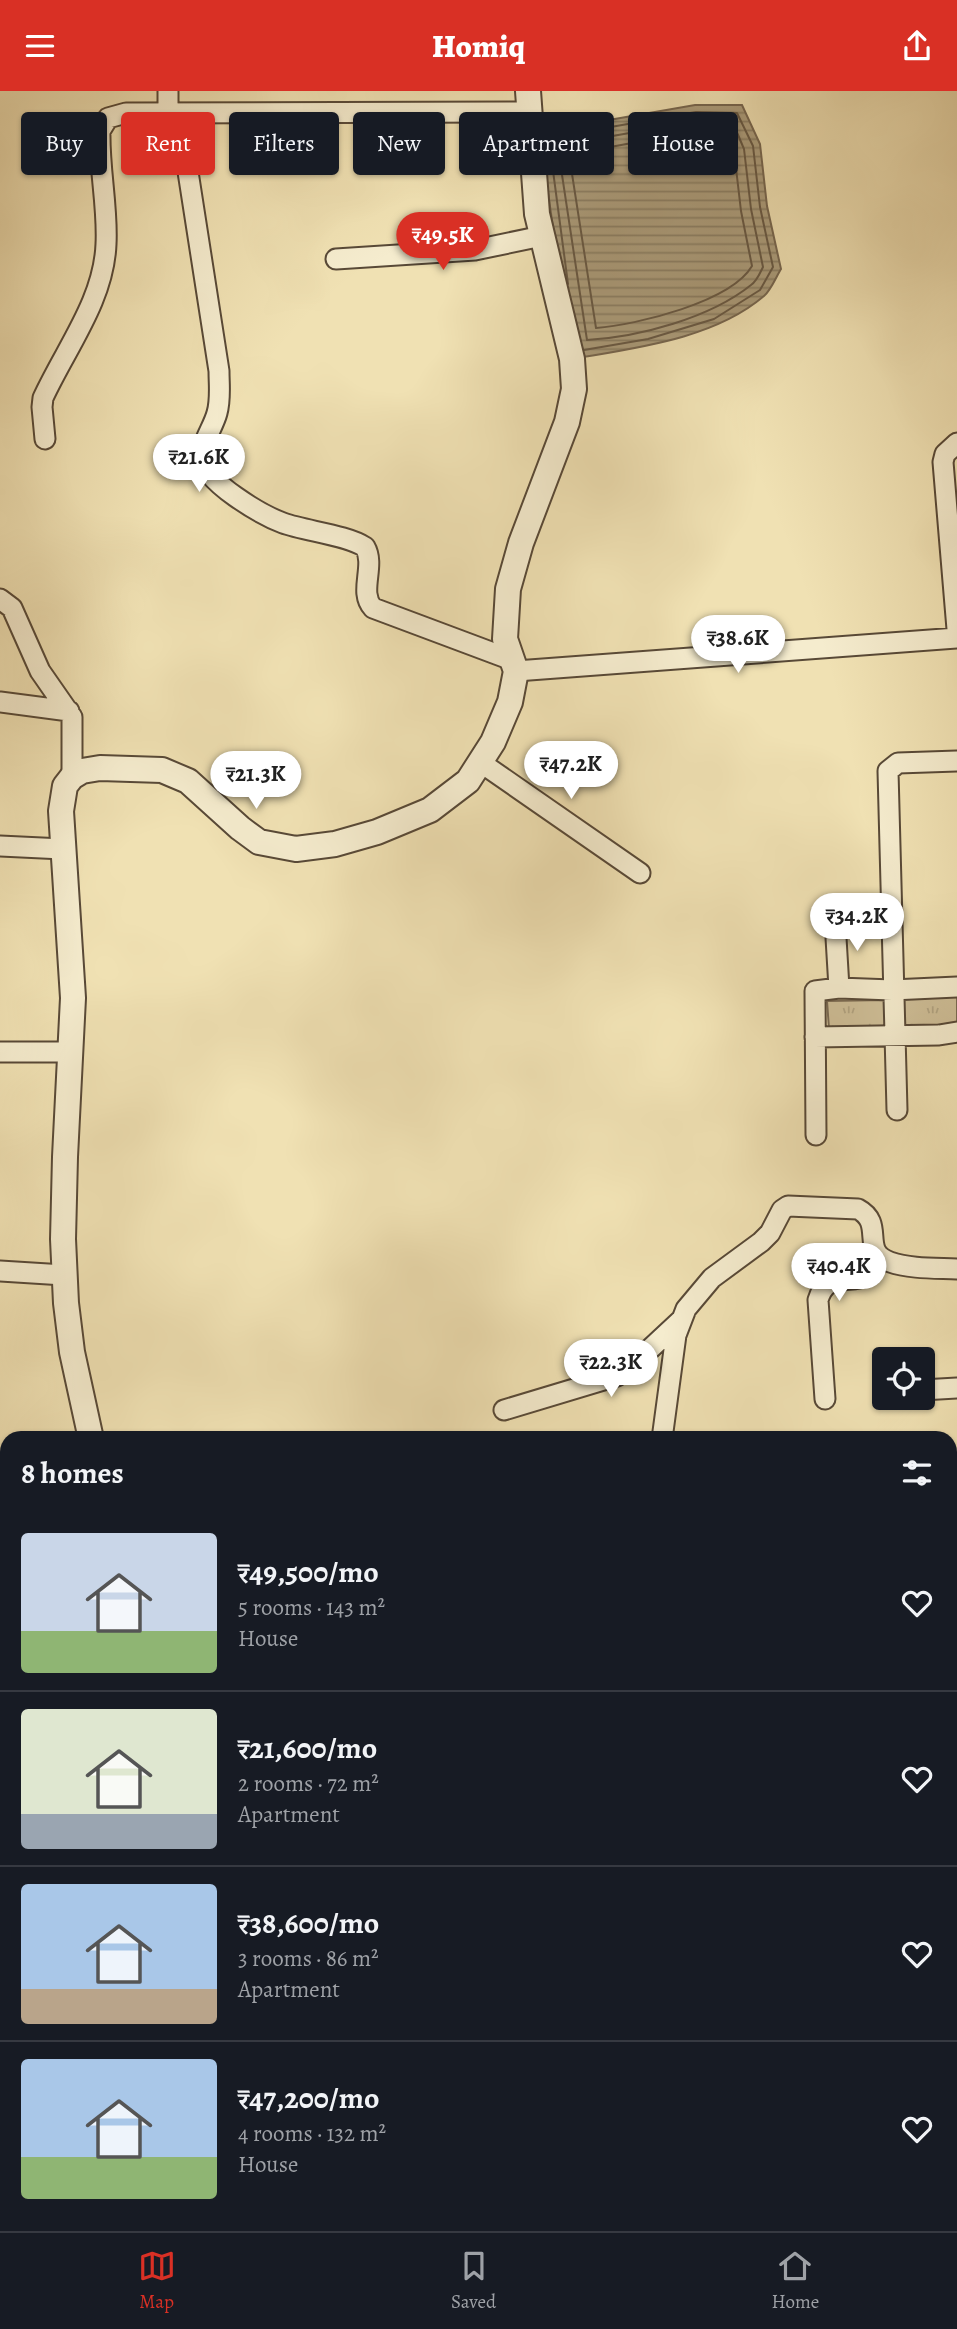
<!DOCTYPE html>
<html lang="en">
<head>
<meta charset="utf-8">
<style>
	body { margin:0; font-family:Alegreya,serif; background:#20242c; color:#f1f3f6; height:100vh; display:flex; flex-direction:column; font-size:26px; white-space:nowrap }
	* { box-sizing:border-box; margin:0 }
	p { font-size:23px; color:#9ea1a6 }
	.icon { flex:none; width:38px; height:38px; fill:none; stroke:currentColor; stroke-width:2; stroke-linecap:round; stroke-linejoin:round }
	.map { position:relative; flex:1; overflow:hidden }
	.sheet { position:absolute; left:0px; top:1340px; width:957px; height:800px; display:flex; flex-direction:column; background:#171b24; border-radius:21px 21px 0 0; box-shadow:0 2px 5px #0004 }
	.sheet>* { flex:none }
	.banner { position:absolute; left:21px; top:21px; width:915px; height:63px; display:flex; gap:14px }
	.controls { position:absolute; left:872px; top:1256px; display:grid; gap:14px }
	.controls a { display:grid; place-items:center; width:63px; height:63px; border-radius:7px; background:#171b24; box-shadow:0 2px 5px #0004; font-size:35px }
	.price { position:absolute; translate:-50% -60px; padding:0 16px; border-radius:24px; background:#fff; color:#222; font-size:23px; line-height:46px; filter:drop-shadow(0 2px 4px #0008) }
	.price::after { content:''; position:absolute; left:50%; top:42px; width:21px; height:16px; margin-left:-10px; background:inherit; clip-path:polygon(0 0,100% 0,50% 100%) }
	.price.active { background:#d93025; color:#fff }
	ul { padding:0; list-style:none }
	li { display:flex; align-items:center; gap:21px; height:175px; padding:0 21px }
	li+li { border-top:2px solid #363941 }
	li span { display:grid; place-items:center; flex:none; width:196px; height:140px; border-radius:7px; color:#555 }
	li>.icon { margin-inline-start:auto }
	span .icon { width:84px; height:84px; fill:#fffc; stroke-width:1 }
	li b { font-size:30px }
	h2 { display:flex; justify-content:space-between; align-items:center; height:84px; padding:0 21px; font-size:30px }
	.pill { padding:0 24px; border-radius:7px; background:#171b24; box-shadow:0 2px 5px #0004; font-size:24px; line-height:63px }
	.pill.active { background:#d93025; color:#fff }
	header { display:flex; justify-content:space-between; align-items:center; height:91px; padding:0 21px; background:#d93025; color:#fff; font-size:32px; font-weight:800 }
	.dock { display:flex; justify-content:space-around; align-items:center; height:98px; border-top:2px solid #363941; background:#171b24; font-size:19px; color:#9ea1a6 }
	.dock a { display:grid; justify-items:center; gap:4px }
	.dock .active { color:#d93025 }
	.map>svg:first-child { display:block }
	.grass { fill:url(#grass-tufts); stroke:#7a6a52; stroke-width:2 }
	.water { fill:url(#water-rules); stroke:#76664f; stroke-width:2 }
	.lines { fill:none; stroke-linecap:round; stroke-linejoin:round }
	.shore { stroke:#685944; stroke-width:2 }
	.minor-casing { stroke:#584937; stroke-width:23 }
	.tertiary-casing { stroke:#584937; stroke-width:28 }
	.minor { stroke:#f5ecce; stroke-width:19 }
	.tertiary { stroke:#f5ecce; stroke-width:24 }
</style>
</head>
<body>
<header><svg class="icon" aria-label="menu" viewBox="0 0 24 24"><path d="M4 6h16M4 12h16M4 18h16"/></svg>Homiq<svg class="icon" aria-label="share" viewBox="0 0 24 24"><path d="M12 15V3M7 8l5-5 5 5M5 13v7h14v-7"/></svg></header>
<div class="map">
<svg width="957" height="2140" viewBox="0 0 957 2140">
	<defs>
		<pattern id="grass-tufts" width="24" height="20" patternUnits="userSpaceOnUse" patternTransform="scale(1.75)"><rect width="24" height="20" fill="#cebe97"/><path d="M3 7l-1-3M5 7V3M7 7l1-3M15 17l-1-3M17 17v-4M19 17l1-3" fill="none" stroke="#b1a381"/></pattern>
		<pattern id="water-rules" width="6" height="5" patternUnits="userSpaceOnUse" patternTransform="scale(1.75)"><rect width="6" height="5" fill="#ab9c7b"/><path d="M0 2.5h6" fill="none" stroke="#8b7e63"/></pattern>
	</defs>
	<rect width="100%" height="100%" fill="#f0e1b3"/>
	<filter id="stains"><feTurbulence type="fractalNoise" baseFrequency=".00286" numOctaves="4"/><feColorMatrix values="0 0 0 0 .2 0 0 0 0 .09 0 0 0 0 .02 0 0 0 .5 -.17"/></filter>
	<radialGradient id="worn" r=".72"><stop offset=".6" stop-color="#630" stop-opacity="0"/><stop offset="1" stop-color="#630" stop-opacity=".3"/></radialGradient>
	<!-- grass -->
	<path class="grass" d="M957,902V933L902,938L903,904Z
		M885,909V935L829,938L827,910Z"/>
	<!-- water -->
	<path class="water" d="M695,14H742L760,53L767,115L781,178C776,186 771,199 764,205C714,248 635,257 572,268L541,53L586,33Z
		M568,2133H846L847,2140H569Z"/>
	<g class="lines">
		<!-- shore -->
		<path class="shore" d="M697,30H730L733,32L744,58L751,118L763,176C760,182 757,190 751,194C710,227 639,246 587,249L559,64L590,49Z
			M697,40H724L734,60L741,120L752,175C731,211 636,234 596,237L570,70L594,59Z
			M568,193L550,57L588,40L696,21L737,22L753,55L760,116L773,176L760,199L714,228L648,248L584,259"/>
		<defs>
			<path id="minor" d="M168,23V0
				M179,23L219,280C219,294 221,308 217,322C213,337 201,352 202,367C204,391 262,424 283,432C305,440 347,444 365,456C376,475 358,501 373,517L512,569
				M336,168L475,159L542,145
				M45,348L42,316L43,307C66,257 104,209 106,153C108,116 99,78 100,40L108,27L126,22L529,21
				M957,352L945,363L943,371L957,538
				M0,508L12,517L40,580L72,626V686
				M516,580L957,547
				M0,611L69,620
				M480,671L640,782
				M0,755L63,758
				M835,830L839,897
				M815,946L939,944L957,941
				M0,961H70
				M897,1019L888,680L898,672L957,670
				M816,1044L815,900L839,897L892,899L957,896
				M0,1180L64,1184
				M922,1299L957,1297
				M825,1308L818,1209C827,1179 848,1195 871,1183L873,1176V1155
				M504,1319L617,1285L636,1271L680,1230
				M662,1348L676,1244L686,1218L712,1187L761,1151L770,1142L782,1119L788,1115L858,1118C886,1133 859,1160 890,1171C910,1178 936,1177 957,1178
				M0,1405L7,1403
				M950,1410H957
				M0,1521H7
				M950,1543H957
				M950,1709L957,1708
				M950,1791L957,1790
				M0,1909H7
				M950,1918L957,1917
				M0,1998H7
				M950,2070L957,2068
				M884,2133L885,2140
				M368,2140L369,2133"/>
			<path id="tertiary" d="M91,1348L72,1261L66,1212L63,1148L65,1066L73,907L61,720L65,695L72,686L82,680L100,677L162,679L188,690L240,737L259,751L296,758L335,753L377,741L430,719L468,690L493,651L510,611L516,580L505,548L508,498L521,452L567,331L574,298L572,268L537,123L528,0
				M123,2133V2140"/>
		</defs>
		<!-- minor casing -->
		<use href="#minor" class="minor-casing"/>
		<!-- tertiary casing -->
		<use href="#tertiary" class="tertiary-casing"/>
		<!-- minor -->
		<use href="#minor" class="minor"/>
		<!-- tertiary -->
		<use href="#tertiary" class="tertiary"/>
	</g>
	<rect width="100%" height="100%" filter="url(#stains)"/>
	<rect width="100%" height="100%" fill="url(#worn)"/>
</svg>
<div class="controls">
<a><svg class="icon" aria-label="locate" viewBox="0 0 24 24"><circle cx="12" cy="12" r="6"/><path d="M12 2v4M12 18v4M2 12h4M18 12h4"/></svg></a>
</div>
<b class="price active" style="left:443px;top:181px">₹49.5K</b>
<b class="price" style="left:199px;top:403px">₹21.6K</b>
<b class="price" style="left:738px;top:584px">₹38.6K</b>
<b class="price" style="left:571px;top:710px">₹47.2K</b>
<b class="price" style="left:256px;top:720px">₹21.3K</b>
<b class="price" style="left:857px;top:862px">₹34.2K</b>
<b class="price" style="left:839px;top:1212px">₹40.4K</b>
<b class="price" style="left:611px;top:1308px">₹22.3K</b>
<div class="banner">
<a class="pill">Buy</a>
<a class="pill active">Rent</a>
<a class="pill">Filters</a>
<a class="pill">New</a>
<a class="pill">Apartment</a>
<a class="pill">House</a>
</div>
<section class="sheet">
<h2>8 homes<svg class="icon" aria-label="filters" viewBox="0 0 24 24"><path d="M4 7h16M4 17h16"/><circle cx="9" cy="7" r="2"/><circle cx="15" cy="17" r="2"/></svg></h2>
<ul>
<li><span style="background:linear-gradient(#c9d6e8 70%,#8fb573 0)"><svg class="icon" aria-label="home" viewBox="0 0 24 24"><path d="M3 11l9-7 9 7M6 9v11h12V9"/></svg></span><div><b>₹49,500/mo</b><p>5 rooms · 143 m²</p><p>House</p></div><svg class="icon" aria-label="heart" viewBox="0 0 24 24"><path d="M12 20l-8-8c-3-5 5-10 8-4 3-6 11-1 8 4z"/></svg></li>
<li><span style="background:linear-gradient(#dfe7d0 75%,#9aa5b1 0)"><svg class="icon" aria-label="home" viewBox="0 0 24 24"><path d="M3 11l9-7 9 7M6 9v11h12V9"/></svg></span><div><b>₹21,600/mo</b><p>2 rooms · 72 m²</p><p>Apartment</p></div><svg class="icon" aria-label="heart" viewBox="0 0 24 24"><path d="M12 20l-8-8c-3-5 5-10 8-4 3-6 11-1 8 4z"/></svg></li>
<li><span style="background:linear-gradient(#a9c7e8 75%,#b9a48a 0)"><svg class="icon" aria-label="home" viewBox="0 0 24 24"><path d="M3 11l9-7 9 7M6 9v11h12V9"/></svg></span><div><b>₹38,600/mo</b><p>3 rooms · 86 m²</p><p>Apartment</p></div><svg class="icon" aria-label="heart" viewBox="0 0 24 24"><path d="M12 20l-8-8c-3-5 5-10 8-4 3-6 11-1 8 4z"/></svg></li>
<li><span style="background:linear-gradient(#a9c7e8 70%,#8fb573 0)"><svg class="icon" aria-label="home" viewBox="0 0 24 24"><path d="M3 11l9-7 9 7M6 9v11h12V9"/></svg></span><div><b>₹47,200/mo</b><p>4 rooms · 132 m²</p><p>House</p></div><svg class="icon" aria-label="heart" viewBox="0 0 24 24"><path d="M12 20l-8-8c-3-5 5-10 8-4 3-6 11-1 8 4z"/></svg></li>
</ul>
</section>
</div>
<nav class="dock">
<a class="active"><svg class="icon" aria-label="map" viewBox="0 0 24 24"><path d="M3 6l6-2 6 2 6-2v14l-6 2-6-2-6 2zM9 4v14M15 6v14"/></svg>Map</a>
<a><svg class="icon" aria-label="saved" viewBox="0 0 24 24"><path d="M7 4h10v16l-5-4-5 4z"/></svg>Saved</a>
<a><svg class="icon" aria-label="home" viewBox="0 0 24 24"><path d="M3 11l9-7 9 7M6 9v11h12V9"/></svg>Home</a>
</nav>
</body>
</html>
